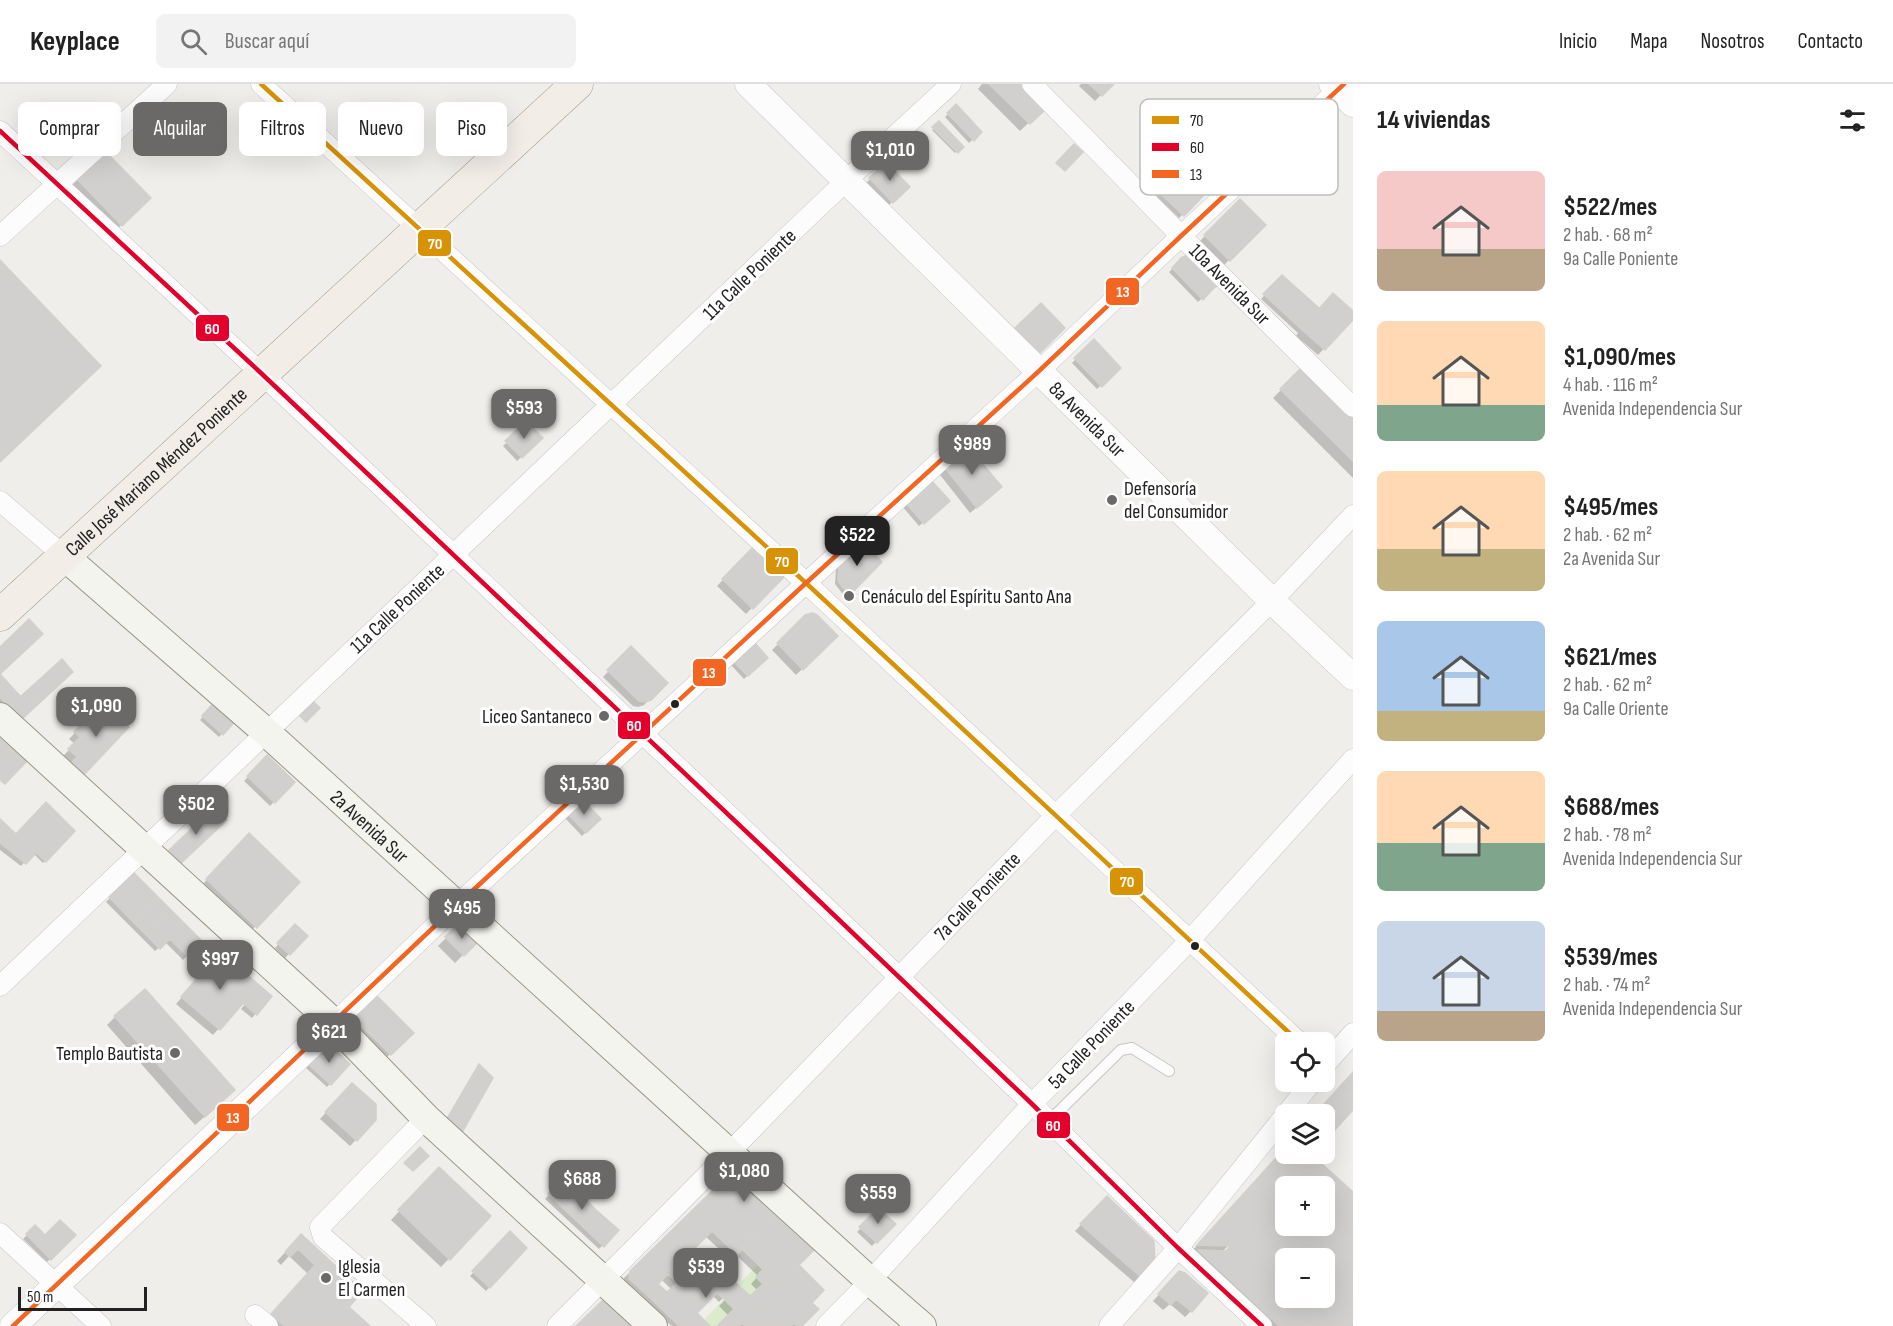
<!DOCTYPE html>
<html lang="es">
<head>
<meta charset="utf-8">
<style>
	body { margin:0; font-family:"Sofia Sans Condensed",sans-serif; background:#f2f2f2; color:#222; height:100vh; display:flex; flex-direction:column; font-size:22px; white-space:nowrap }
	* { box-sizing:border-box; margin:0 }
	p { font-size:20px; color:#767676 }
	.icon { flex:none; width:33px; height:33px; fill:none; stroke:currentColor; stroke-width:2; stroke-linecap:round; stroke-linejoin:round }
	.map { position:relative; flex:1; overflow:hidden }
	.panel { display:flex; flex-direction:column; background:#fff; width:540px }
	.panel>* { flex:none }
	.hud { position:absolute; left:18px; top:18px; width:570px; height:54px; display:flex; gap:12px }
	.fabs { position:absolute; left:1275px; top:948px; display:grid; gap:12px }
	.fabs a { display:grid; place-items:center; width:60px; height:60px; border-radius:9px; background:#fff; box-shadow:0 6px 24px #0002; font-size:30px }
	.scale { position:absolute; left:18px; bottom:15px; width:129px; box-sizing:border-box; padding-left:6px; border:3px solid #222; border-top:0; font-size:16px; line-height:21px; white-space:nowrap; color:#222; -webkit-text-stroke:4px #fff; paint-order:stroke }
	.price { position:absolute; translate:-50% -51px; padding:0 14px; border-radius:12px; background:#6a6968; color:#fff; font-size:20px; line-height:39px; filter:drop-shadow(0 2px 3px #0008) }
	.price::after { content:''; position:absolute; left:50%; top:36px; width:18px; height:14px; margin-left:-9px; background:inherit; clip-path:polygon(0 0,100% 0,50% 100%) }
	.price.current { background:#222; color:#fff }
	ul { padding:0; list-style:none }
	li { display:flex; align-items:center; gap:18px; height:150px; padding:0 24px }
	li span { display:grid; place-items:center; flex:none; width:168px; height:120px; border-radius:9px; color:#555 }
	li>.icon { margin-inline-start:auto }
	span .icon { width:72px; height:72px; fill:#fffc; stroke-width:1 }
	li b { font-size:26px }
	h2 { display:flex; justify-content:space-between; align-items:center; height:72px; padding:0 24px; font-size:26px }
	.tag { padding:0 21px; border-radius:9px; background:#fff; box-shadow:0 6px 24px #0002; font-size:21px; line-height:54px }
	.tag.current { background:#6a6968; color:#fff }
	header { display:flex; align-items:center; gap:36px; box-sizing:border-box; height:84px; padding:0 30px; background:#fff; border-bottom:2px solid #e0e0e0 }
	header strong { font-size:28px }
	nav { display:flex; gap:33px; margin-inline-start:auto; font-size:21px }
	.search { width:420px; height:54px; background:#f2f2f2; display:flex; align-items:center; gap:15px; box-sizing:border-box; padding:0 21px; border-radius:9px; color:#767676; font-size:22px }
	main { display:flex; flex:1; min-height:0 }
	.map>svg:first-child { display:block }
	.grass { fill:#dbebcc }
	.shadow { fill:#0003; fill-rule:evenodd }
	.building { fill:#d2d0ce; stroke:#d3d0cc; stroke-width:1.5; fill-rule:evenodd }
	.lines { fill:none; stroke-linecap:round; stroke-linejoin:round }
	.service-casing { stroke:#c7c6c5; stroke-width:12 }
	.minor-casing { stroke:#c7c6c5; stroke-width:21 }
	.tertiary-casing { stroke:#c7c6c5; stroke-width:27 }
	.secondary-casing { stroke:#969983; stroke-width:30 }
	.primary-casing { stroke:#a59d88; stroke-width:33 }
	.service { stroke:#fdfcfc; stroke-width:10 }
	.minor { stroke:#fdfcfc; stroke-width:20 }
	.tertiary { stroke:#fdfcfc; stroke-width:26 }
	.secondary { stroke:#f3f4ee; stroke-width:28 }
	.primary { stroke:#f2ede7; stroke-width:32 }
	.bus-1-casing { stroke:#fff; stroke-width:9 }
	.bus-2-casing { stroke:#fff; stroke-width:9 }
	.bus-3-casing { stroke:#fff; stroke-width:9 }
	.bus-1 { stroke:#d79205; stroke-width:4.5 }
	.bus-2 { stroke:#e4002b; stroke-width:4.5 }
	.bus-3 { stroke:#f26522; stroke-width:4.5 }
	.poi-dot { fill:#6a6968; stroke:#fff; stroke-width:2 }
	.bus-dot { fill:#222; stroke:#fff; stroke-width:2 }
	.labels { text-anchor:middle; stroke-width:6; stroke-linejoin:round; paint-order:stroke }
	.street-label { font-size:20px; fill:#222; stroke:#fff }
	.poi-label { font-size:20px; fill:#222; stroke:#fff; text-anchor:start }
	.key { fill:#fff; stroke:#bdbdbd; stroke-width:1.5 }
	.key-label { font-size:16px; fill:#222 }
	.line-badge { stroke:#fff; stroke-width:2 }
	.badge-label { font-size:16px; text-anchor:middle; font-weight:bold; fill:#fff }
</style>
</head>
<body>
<header>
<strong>Keyplace</strong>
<div class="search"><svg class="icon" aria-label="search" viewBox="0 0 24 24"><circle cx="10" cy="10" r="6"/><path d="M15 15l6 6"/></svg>Buscar aquí</div>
<nav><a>Inicio</a><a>Mapa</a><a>Nosotros</a><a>Contacto</a></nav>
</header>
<main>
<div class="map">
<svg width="1353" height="1242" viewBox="0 0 1353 1242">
	<rect width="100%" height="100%" fill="#efeeeb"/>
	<!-- grass -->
	<path class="grass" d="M758,1181L763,1185L756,1193L763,1200L750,1212L738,1201Z
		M724,1215L734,1225L717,1242H710L704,1236Z"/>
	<!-- shadow -->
	<path class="shadow" d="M982,0H1019L1043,25L1020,47L978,5Z
		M1081,0H1112L1095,17L1079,2Z
		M956,22L980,48L969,59L945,33Z
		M939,39L962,63L955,69L932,46Z
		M105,69L149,114L113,149L69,104Z
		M886,80L908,103L888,122L866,99Z
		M1171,82L1202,111L1179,134L1149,105Z
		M1240,117L1264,141L1223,182L1199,158Z
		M1182,175L1218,199L1198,218L1169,188Z
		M1282,193L1319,226L1353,229V234L1318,271L1296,252L1298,249L1261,215Z
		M1094,257L1119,284L1097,305L1072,279Z
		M1304,283L1353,331V394L1273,314Z
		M526,339L541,354L517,377L503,362Z
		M943,381L994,409L970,429L937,387Z
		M905,418L944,421L919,442L902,422Z
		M861,458L880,478L845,513L835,500L836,485Z
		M754,464L783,492L746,530L717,502Z
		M806,533L836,552L796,591L772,566Z
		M754,560L766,574L744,595L731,581Z
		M631,564L666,599L644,621L638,623L633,622L603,593Z
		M0,592L19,613L3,628L0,625Z
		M218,617L237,634L219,653L200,636Z
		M103,620L127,643L64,689L63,672L75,660L69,655Z
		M267,673L293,698L270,722L244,697Z
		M581,716L599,735L582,752L564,733Z
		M46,720L73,747L43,779L33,769L21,782L0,766V737L16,752Z
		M249,751L298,798L250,848L201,802Z
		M133,790L201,858L183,876L165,858L155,867L106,818Z
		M459,841L476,858L455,879L438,862Z
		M295,842L306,852L285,874L275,864Z
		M220,869L270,913L252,934L241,925L248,917L245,915L213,951L176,920Z
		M376,913L412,949L384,976L348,941Z
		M115,933L225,1015L195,1041L107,941Z
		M327,961L348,980L327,1003L306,984Z
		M346,1007L375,1036L350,1062L320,1035Z
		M1286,1064V1070H1312L1306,1076L1353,1110V1242H1266L1191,1168ZM1286,1102H1324V1142H1286ZM1232,1158L1234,1160L1226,1168H1222ZM1286,1174H1324V1214H1286Z
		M439,1085L489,1132L441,1183L391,1136Z
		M736,1086L797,1181L822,1206L810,1219L800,1242H719L729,1232L719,1222L730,1211L728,1209L719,1218L712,1211L695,1229L708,1242H672L668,1239L666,1241L624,1201V1194ZM705,1152L730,1175L735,1170L758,1192L751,1200L758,1207L750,1214L723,1188L686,1224L684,1222L716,1190L692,1165ZM661,1195L672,1206L667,1210L656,1200Z
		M563,1096L617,1146L599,1165L545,1115Z
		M1107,1114L1154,1179L1135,1199L1075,1147Z
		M878,1126L893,1140L872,1162L857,1148Z
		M35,1143L45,1153L74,1151L47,1178L23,1155Z
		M510,1149L525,1164L486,1207L470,1192Z
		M301,1152L346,1223L368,1242H267L264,1239L308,1190L289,1172L281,1181L277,1177Z
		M1179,1189L1191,1227L1185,1233L1170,1220L1163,1226L1153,1217Z"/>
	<!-- building -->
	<path class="building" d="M989,0H1021L1046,25L1030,40Z
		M1089,0H1114L1102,12Z
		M956,20L982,48L974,57L947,29Z
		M939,37L964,63L958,69L932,43Z
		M1074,60L1083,68L1065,87L1056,79Z
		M105,67L151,114L122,142L77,95Z
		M886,78L910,103L893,119L869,94Z
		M1171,80L1204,111L1184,132L1151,101Z
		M1240,115L1266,141L1230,177L1204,151Z
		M1191,169L1220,199L1212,206L1181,174Z
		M1181,174L1212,206L1203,216L1172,184Z
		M0,176L101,282L0,378Z
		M1282,191L1291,199L1273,219L1263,210Z
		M1291,199L1319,224L1301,245L1273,219Z
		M1333,209L1353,227V236L1325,266L1301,245Z
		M1041,219L1065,244L1039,270L1014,245Z
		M1094,255L1121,284L1102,303L1074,274Z
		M1304,281L1353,329V377L1280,305Z
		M526,337L543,354L522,374L505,357Z
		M966,360L1002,403L977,424L942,380Z
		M930,395L950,417L924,440L904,417Z
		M861,456L882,478L850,511L842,503L838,496L839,480Z
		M754,462L785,492L753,525L722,495Z
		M812,529L817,531L838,552L803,586L777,559L805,531Z
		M29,535L43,550L0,590L21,613L9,623L0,613V563Z
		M754,558L768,574L748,592L733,577Z
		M631,562L668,599L651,616L645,618L639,617L607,586Z
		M62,575L73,588L21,636L9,623Z
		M309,613L320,624L306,638L295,627Z
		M218,614L239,633L223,651L202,632Z
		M103,618L129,643L81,694L68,682L77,673L68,665L80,653L74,648Z
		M1,651L15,664L0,680V653Z
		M15,664L28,676L5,700L0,696V680Z
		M267,671L295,698L275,719L247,692Z
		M581,714L601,735L586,749L566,728Z
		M46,718L75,747L46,778L16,750Z
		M214,723L227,736L178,782L166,769Z
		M0,735L16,750L4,762L0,759Z
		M249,749L300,798L257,844L206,795Z
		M16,750L36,769L26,780L4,762Z
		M133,788L158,813L133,838L109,813Z
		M158,813L171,826L146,851L133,838Z
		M171,826L185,840L160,865L146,851Z
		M459,839L478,858L464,872L445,853Z
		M185,840L203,858L188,873L170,855Z
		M295,840L308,852L290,871L277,859Z
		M220,867L259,901L220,946L181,913Z
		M259,901L272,912L257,931L244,920Z
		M145,905L235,1006L205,1033L114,932Z
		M376,911L414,949L391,971L353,934Z
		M327,959L350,980L331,1001L308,980Z
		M479,980L493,994L460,1052L445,1038Z
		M1353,988V1026L1324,1058V1030H1315Z
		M352,999L376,1020V1036L357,1057L325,1028Z
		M420,1063L429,1072L413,1087L404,1079Z
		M1286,1063V1070H1314L1230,1162L1197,1161Z
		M1312,1071L1353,1108V1132L1314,1174H1286V1205L1277,1214L1226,1167ZM1286,1102H1324V1142H1286Z
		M439,1083L491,1132L450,1176L398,1126Z
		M736,1084L781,1126L752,1155L708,1111Z
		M562,1094L582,1112L567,1128L548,1110Z
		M708,1111L752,1155L737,1171L712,1147L694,1165L718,1190L708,1200L663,1155Z
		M582,1112L596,1126L582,1142L567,1128Z
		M1107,1112L1154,1157L1155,1180L1142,1194L1080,1140Z
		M878,1124L896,1140L877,1159L859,1143Z
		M596,1126L619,1146L604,1163L582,1142Z
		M781,1126L819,1161L779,1201L742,1165Z
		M1353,1132V1240L1351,1242H1308L1277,1214L1286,1205V1214H1324V1174H1314Z
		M60,1136L76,1151L51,1176L26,1150L35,1141L45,1151Z
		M510,1147L527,1164L490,1204L472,1187Z
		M301,1150L363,1207L349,1223L370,1242H284L271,1230L315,1181L298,1165L290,1173L285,1168Z
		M663,1155L683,1175L647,1211L629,1195L630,1187Z
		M1198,1166L1226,1167L1308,1242H1279Z
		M683,1175L708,1200L673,1236L647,1211L658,1200L667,1208L677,1199L668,1190Z
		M799,1181L824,1206L812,1219L819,1225L802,1242H797L794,1239L791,1242H745L742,1239Z
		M723,1185L738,1201L724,1215L717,1209L697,1229L704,1236L698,1242H679L673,1236Z
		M763,1185L779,1201L739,1242H717L734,1225L724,1215L738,1201L750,1212L763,1200L756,1193Z
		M1179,1187L1185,1189L1208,1209L1192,1228L1176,1215L1171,1221L1158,1210Z
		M602,1217L608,1219L621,1232L611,1242H576Z
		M621,1232L631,1242H611Z
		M704,1236L710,1242H698Z"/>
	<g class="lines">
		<defs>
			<path id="service" d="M1049,1037L1121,966L1132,964L1169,987"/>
			<path id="minor" d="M261,0L806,499L1299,958
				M1032,0L1181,152L1353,323
				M0,47L262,290L770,770L1032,1020L1178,1164L1262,1242
				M0,152L167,0
				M0,417L64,472
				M0,902L847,96L951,0
				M334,939L457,821L806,499L1039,287L1181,152L1344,0
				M1324,982L1353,949
				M0,1149L101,1242
				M255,1231L268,1242
				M426,1242L323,1153L320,1143L426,1034
				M557,1242L729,1069L1056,731L1272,517L1353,431
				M826,1242L870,1197L1032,1020L1190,856L1353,675
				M1109,1242L1178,1164L1312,998"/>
			<g id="tertiary">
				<path id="s1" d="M748,0L1272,517L1353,593"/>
				<path d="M1332,0L1353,20"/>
				<path d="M13,1242L334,939"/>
			</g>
			<g id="secondary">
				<path id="s2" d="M64,472L266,648L870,1197L922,1242"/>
				<path d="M0,633L334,939L426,1034L653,1242"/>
			</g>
			<g id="primary">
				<path id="s3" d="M0,531L577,0"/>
			</g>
		</defs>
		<!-- service casing -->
		<use href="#service" class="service-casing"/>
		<!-- minor casing -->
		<use href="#minor" class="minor-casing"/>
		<!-- tertiary casing -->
		<use href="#tertiary" class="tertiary-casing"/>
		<!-- secondary casing -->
		<use href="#secondary" class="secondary-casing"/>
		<!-- primary casing -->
		<use href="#primary" class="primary-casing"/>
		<!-- service -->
		<use href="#service" class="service"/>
		<!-- minor -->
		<use href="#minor" class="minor"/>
		<!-- tertiary -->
		<use href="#tertiary" class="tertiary"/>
		<!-- secondary -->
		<use href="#secondary" class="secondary"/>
		<!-- primary -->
		<use href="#primary" class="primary"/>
		<defs>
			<path id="bus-1" d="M261,0L806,499L1299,958"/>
			<path id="bus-2" d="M0,47L262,290L770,770L1032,1020L1178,1164L1262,1242"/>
			<path id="bus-3" d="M13,1242L457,821L806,499L1039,287L1181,152L1344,0"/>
		</defs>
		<!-- bus-1 casing -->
		<use href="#bus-1" class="bus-1-casing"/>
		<!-- bus-2 casing -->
		<use href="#bus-2" class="bus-2-casing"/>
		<!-- bus-3 casing -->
		<use href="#bus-3" class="bus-3-casing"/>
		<!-- bus-1 -->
		<use href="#bus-1" class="bus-1"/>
		<!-- bus-2 -->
		<use href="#bus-2" class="bus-2"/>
		<!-- bus-3 -->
		<use href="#bus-3" class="bus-3"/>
	</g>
	<!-- markers -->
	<g class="poi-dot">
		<circle cx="1112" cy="416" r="6"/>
		<circle cx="849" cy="512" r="6"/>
		<circle cx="604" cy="632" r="6"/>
		<circle cx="175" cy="969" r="6"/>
		<circle cx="326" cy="1194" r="6"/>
	</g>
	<g class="bus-dot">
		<circle cx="675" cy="620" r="5"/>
		<circle cx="1195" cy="862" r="5"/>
	</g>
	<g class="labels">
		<!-- street labels -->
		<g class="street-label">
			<text transform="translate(749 190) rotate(-44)" y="7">11a Calle Poniente</text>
			<text transform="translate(1230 200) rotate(45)" y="7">10a Avenida Sur</text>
			<text dy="7" stroke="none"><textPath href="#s1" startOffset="477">8a Avenida Sur</textPath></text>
			<text dy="7" stroke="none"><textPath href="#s3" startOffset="212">Calle José Mariano Méndez Poniente</textPath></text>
			<text transform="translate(397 524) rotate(-43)" y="7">11a Calle Poniente</text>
			<text dy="7" stroke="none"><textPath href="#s2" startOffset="408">2a Avenida Sur</textPath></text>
			<text transform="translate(977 812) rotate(-46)" y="7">7a Calle Poniente</text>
			<text transform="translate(1091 960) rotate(-46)" y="7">5a Calle Poniente</text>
		</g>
		<!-- poi labels -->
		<g class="poi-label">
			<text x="1124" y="411">Defensoría<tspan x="1124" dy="23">del Consumidor</tspan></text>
			<text x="861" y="519">Cenáculo del Espíritu Santo Ana</text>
			<text x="592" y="639" text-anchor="end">Liceo Santaneco</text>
			<text x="163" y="976" text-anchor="end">Templo Bautista</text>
			<text x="338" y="1189">Iglesia<tspan x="338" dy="23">El Carmen</tspan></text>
		</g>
	</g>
	<!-- legend -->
	<rect x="1140" y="15" width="198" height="96" rx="9" class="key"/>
	<rect x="1152" y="32" width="27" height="8" fill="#d79205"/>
	<rect x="1152" y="59" width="27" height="8" fill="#e4002b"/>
	<rect x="1152" y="86" width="27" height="8" fill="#f26522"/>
	<g class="key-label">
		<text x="1190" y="42">70</text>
		<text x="1190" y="69">60</text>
		<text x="1190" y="96">13</text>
	</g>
	<g class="line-badge">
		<rect x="417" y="145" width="35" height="28" rx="6" fill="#d79205"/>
		<rect x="1105" y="193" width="35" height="29" rx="6" fill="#f26522"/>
		<rect x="195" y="230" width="35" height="28" rx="6" fill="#e4002b"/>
		<rect x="765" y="463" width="34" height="28" rx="6" fill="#d79205"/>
		<rect x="692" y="574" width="35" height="29" rx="6" fill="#f26522"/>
		<rect x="617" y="627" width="34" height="29" rx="6" fill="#e4002b"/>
		<rect x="1109" y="783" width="35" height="29" rx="6" fill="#d79205"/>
		<rect x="216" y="1019" width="34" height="29" rx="6" fill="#f26522"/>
		<rect x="1036" y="1027" width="35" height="28" rx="6" fill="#e4002b"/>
	</g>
	<g class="badge-label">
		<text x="435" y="165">70</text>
		<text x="1123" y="213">13</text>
		<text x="212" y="250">60</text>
		<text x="782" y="483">70</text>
		<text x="709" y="594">13</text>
		<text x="634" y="647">60</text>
		<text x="1127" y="803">70</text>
		<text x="233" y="1039">13</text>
		<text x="1053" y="1047">60</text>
	</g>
</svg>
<div class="fabs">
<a><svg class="icon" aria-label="locate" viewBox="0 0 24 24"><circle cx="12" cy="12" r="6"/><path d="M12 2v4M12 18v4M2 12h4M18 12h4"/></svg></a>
<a><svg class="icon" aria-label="layers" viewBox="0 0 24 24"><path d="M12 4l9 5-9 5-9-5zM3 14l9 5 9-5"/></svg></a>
<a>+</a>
<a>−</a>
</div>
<div class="scale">50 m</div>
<b class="price" style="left:890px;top:98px">$1,010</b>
<b class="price" style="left:524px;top:356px">$593</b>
<b class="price" style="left:972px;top:392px">$989</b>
<b class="price current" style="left:857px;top:483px">$522</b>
<b class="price" style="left:96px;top:654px">$1,090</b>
<b class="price" style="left:584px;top:732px">$1,530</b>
<b class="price" style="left:196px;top:752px">$502</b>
<b class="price" style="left:462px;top:856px">$495</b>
<b class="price" style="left:220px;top:907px">$997</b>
<b class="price" style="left:329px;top:980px">$621</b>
<b class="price" style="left:744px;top:1119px">$1,080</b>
<b class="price" style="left:582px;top:1127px">$688</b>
<b class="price" style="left:878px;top:1141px">$559</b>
<b class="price" style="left:706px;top:1215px">$539</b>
<div class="hud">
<a class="tag">Comprar</a>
<a class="tag current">Alquilar</a>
<a class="tag">Filtros</a>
<a class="tag">Nuevo</a>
<a class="tag">Piso</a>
</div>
</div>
<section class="panel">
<h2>14 viviendas<svg class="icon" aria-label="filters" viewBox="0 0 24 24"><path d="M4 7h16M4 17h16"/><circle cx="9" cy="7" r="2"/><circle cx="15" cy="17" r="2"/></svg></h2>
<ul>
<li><span style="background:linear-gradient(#f6c9c9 65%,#b9a48a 0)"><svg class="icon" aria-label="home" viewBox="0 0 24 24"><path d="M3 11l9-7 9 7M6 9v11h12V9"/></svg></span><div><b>$522/mes</b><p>2 hab. · 68 m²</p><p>9a Calle Poniente</p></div></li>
<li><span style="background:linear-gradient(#ffd9b3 70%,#7fa58c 0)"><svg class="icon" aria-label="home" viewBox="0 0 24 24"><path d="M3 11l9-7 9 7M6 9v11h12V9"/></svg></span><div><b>$1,090/mes</b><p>4 hab. · 116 m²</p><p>Avenida Independencia Sur</p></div></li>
<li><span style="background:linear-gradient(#ffd9b3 65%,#c2b280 0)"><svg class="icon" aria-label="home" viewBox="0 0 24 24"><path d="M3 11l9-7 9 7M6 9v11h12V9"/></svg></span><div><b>$495/mes</b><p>2 hab. · 62 m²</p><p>2a Avenida Sur</p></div></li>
<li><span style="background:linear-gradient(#a9c7e8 75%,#c2b280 0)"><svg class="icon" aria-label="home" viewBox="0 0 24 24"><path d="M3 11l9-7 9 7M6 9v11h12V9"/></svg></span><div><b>$621/mes</b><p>2 hab. · 62 m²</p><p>9a Calle Oriente</p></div></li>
<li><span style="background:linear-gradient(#ffd9b3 60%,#7fa58c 0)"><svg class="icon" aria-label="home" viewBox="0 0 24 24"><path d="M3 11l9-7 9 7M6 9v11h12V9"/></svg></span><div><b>$688/mes</b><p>2 hab. · 78 m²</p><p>Avenida Independencia Sur</p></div></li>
<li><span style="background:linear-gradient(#c9d6e8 75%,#b9a48a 0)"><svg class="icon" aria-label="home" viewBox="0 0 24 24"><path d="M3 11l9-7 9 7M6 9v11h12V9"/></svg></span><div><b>$539/mes</b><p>2 hab. · 74 m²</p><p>Avenida Independencia Sur</p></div></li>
</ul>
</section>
</main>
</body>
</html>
